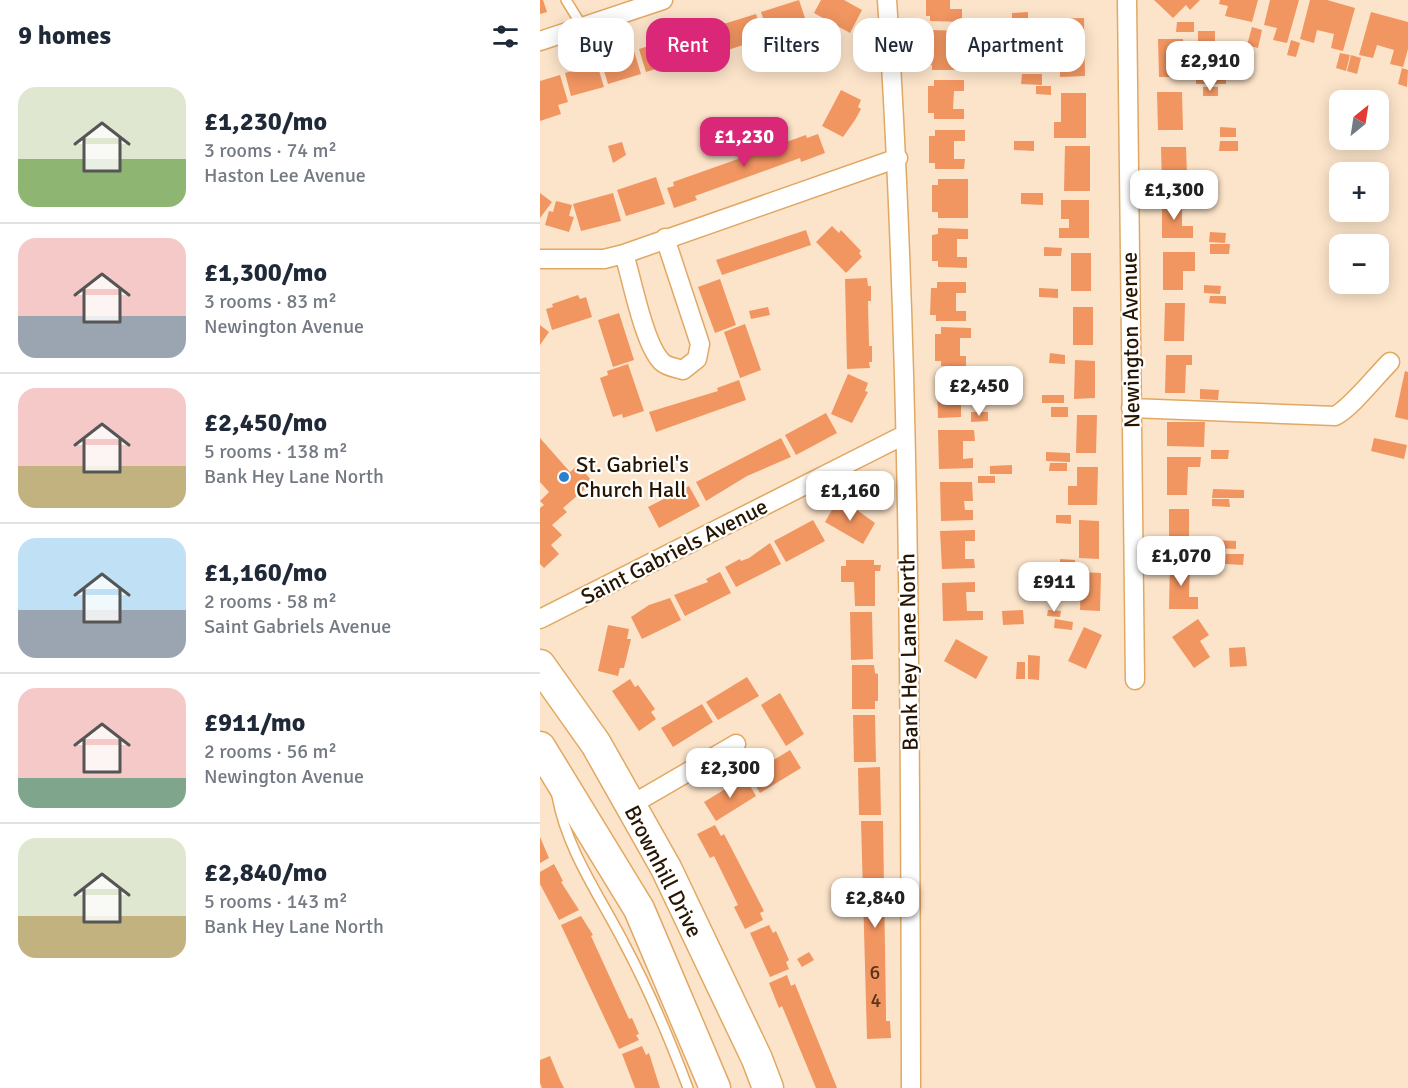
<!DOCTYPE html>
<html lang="en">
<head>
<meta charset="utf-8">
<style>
	body { margin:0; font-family:Signika,sans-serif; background:#f2f2f3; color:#1f2937; height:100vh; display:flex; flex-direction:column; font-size:22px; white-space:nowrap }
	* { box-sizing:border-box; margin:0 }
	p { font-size:20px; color:#747a83 }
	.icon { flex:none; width:33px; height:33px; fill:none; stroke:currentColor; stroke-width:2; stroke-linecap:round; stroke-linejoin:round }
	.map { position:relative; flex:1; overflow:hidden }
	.panel { display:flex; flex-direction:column; background:#fff; width:540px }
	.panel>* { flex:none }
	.hud { position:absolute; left:18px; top:18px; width:570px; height:54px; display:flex; gap:12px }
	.needle { width:39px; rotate:30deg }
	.controls { position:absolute; left:789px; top:90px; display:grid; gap:12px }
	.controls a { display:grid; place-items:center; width:60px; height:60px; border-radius:12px; background:#fff; box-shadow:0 3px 15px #0003; font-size:30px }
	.price { position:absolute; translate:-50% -51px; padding:0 14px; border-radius:12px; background:#fff; color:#222; font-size:20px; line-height:39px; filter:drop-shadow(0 2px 3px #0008) }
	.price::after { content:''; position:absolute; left:50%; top:36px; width:18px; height:14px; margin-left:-9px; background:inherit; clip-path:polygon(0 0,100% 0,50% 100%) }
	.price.current { background:#db2777; color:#fff }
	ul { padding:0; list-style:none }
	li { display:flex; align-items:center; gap:18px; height:150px; padding:0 18px }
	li+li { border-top:2px solid #e0e1e3 }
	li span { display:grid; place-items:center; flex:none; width:168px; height:120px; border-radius:18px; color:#555 }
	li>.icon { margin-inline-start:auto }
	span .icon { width:72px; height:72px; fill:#fffc; stroke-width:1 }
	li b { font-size:26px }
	h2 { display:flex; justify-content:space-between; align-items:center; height:72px; padding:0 18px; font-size:26px }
	.chip { padding:0 21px; border-radius:18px; background:#fff; box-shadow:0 3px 15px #0003; font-size:21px; line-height:54px }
	.chip.current { background:#db2777; color:#fff }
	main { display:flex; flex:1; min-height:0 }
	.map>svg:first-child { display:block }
	.building { fill:#f19561 }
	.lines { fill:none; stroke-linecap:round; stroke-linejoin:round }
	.service-casing { stroke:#e1a863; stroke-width:12 }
	.minor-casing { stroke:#e1a863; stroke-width:21 }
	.trunk-casing { stroke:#e1a863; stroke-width:33 }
	.service { stroke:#fff; stroke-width:9 }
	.minor { stroke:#fff; stroke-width:18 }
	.trunk { stroke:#fff; stroke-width:30 }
	.poi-dot { fill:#2a81cf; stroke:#fff; stroke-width:2 }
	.labels { text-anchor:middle; stroke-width:4.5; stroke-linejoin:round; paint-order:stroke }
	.number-label { font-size:20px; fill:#593519 }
	.street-label { font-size:22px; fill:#261501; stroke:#fff }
	.poi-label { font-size:22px; fill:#261501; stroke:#fff; text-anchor:start }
</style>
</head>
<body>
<main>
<section class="panel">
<h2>9 homes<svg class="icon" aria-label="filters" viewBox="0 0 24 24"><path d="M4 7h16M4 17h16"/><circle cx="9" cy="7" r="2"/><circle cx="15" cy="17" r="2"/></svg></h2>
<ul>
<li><span style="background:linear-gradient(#dfe7d0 60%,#8fb573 0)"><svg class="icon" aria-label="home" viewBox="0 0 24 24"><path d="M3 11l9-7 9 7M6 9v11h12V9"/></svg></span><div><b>£1,230/mo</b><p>3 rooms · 74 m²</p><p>Haston Lee Avenue</p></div></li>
<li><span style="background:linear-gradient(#f6c9c9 65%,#9aa5b1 0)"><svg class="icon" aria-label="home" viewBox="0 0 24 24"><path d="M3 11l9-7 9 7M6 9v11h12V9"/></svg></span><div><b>£1,300/mo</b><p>3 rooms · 83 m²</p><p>Newington Avenue</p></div></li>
<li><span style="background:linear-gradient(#f6c9c9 65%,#c2b280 0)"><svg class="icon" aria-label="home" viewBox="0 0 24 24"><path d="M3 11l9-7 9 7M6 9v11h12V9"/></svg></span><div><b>£2,450/mo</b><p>5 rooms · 138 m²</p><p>Bank Hey Lane North</p></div></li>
<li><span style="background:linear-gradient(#bfe0f5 60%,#9aa5b1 0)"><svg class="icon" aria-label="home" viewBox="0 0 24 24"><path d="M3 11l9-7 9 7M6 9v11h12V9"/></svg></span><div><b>£1,160/mo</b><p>2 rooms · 58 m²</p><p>Saint Gabriels Avenue</p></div></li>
<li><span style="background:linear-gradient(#f6c9c9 75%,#7fa58c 0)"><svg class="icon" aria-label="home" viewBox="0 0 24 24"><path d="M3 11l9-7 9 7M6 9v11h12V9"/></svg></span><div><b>£911/mo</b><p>2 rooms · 56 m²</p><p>Newington Avenue</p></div></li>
<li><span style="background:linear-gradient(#dfe7d0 65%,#c2b280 0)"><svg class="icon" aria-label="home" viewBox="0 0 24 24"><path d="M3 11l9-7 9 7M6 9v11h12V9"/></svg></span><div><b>£2,840/mo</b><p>5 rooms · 143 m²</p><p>Bank Hey Lane North</p></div></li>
</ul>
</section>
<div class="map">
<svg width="868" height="1088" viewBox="0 0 868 1088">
	<rect width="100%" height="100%" fill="#fce4ca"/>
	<!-- building -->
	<path class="building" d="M0,0H3L7,12L0,14Z
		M259,0L267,24L229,37L221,12Z
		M281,0H304L322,10L310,33L274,13Z
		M386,0H410V9H422V22L390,21V16H386Z
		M614,0H660L650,10L646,5L633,18Z
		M680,0H718L712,22L685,16L688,6L679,4Z
		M730,0H759L747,43L733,40L737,28L724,25Z
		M770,0H787L815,8L803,51L791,48L794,34L777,30L774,43L760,39Z
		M488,12V23H472V13Z
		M831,12L868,22V49L863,67L850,64L854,50L837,45L833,58L819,55Z
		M216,14L224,38L185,51L177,26Z
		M544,18L545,76L520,77L519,37H510L509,19Z
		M637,22H654V32H636Z
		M712,27L722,30L718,48L707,45Z
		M170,28L177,51L145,61L138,37Z
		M393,30L421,31V42H412V50L421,51V70H392V65H387V37H393Z
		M658,31H675V41H658Z
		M132,39L138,62L106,72L99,49Z
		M618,39H643V77H619Z
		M751,40L760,43L756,57L747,55Z
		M94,51L101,74L68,84L61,61Z
		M800,53L810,55L806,71L796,68Z
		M811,55L821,58L817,74L807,71Z
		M57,64L64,87L31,96L25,73Z
		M862,68L868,70L867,87L858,84Z
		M482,74H502V85L481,84Z
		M20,75L28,102L18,105L21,114L0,121V81Z
		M686,75V84H656V76Z
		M394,80H424V91H414L413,109H424V119H394V113H388V86H394Z
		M496,86H511V95L496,94Z
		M663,87H678V96H663Z
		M301,90L321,100L318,107L321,109L315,120L303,137L282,126Z
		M617,92H642L643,130H618Z
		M521,93H546V138H514V122H521Z
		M680,127L696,128V137H680Z
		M395,130H425V141H414V159H425L424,169H395V163H389V136H395Z
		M278,134L285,153L261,162L260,158L155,196L157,200L134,208L127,188L134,186L133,182L266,135L267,138Z
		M474,141H494V151L474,150Z
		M680,141H698V151H679Z
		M82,142L86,155L73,163L68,146Z
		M525,146H550V191H524Z
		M621,147H646L647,175H654V184L622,185Z
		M116,177L125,204L86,216L77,190Z
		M398,179H428V218H398V212H392V185H398Z
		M0,193L12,202L0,218Z
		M73,193L81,221L41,231L33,204Z
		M481,193H503V205L481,204Z
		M521,200H549V238H519V228H529V219H521Z
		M622,200H642V226H653V238H622Z
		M16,201L32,205L29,216L34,217L29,232L5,225L9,211L13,212Z
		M292,226L299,233L301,230L321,251L319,253L322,257L306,273L276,242Z
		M398,228L428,229V239H417V257H427V268L398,267V261H392V235L398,234Z
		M266,230L271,245L182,275L176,260Z
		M670,232L686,233L685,243L669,242Z
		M670,244H690L689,254H670Z
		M504,247L522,248L521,256H504Z
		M623,252H655V271H643V290H623Z
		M531,253H551V291H531Z
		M327,278L328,286H331V301H328L329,346H332V362H329L330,368L307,369L305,279Z
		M180,279L196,325L175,333L158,287Z
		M397,282H426V293H416V311H426V321H396V315H390L391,288H397Z
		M664,285L681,286L680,294L664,293Z
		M499,288L518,289V298L499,297Z
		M38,295L40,299L46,297L52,317L12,330L6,309L13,307L12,304Z
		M670,296H686V304L669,303Z
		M625,303H645L644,341H624Z
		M228,307L230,315L211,319L209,311Z
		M533,307H553V345H533Z
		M79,313L94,360L73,367L58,320Z
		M205,324L221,370L200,378L184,332Z
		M0,325L9,332L0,345Z
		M401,327L431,328V338H420V356H426V367L401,366V361H395V334H401Z
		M510,353L525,355V364L509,363Z
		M626,355H652V365H646L645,393H625Z
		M535,360L555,361V398L534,399Z
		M88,364L104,411L83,418L82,414L73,417L60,378L68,375L67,371Z
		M865,371L868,372V420L855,417Z
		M436,373H456V382H436Z
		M308,374L328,383L325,391L328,392L312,423L291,414Z
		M397,379H426L427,398H421V417L398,418Z
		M199,380L206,400L116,432L109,412L178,391L177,388Z
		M660,389L679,390L678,400L660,399Z
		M502,395H524V403H502Z
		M511,407H528V417H511Z
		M431,412H448V421L431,422Z
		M286,413L297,433L256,455L245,435Z
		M537,415H557L556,453H536Z
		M627,422H665L664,447L627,446Z
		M398,430H434L435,441H423V459L433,458V468L399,469Z
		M0,438L30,472L38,465L53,482L23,508L27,512L12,525L22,535L11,545L19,554L4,568L0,564V508L4,505L0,501L9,492L0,482Z
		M241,438L251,457L207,476L166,501L156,482Z
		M834,438L867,445L864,459L831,451Z
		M671,450H689L688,459H671Z
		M506,452L530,453V462L506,461Z
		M627,457H661L660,467H648L647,495H627Z
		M510,463H527V471H509Z
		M472,465V474H450V466Z
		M537,467H558L557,505H528V486H537Z
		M438,476H455V483H438Z
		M400,482H432L433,501H424L425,510H433V520L401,521Z
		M149,486L160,506L119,528L108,507Z
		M673,489L704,490V498H672Z
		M672,499H689L690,507L672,506Z
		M297,501L317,510L335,523L323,544L285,522Z
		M629,509H649V547H629Z
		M516,515H531V524L516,523Z
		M273,520L285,541L246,562L234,541Z
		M539,520L559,521V559L539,558Z
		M435,530V541H425V559H434L435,568L402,569L400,531Z
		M675,540L696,541V549L675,548Z
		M230,543L241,564L196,587L185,567L200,559L201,561L209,558Z
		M686,554H704L703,565L685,564Z
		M520,559L535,560V567L520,566Z
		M306,560H334V565H341L340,571H335V606H315L314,582H301V566H306Z
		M630,560L650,561L649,597H658V609H629Z
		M180,572L191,593L145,616L134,595L168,582L166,579Z
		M541,572L561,573L560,611L540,610Z
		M435,582V592H426L427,611H443V620L403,621L402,583Z
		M130,598L141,620L102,639L91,617L109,605Z
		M483,610L484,624L463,625L462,611Z
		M508,610L521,611L520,617L507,616Z
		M310,612H332L333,659L311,660Z
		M515,619L533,622L532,630L514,628Z
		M658,619L669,635L660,641L670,657L654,668L632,637Z
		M68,625L89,629L87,639H91L84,668H80L78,676L58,671Z
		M544,627L562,635L546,669L528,661Z
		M416,639L448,657L436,679L404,661Z
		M705,647L707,666L690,667L689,648Z
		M488,655L500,656L499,680L488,679Z
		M477,662H485V679H476Z
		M312,665H334L335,673L338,674V701H335V709H312Z
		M207,677L219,696L178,720L166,702Z
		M90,679L95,687L98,685L115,709L111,712L116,719L99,731L72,691Z
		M240,693L264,734L246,746L221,705Z
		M162,704L173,722L133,747L121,728Z
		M313,715H335L336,762H314Z
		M250,750L261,768L220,793L209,775Z
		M340,767L341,815H319L318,768Z
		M205,777L216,796L176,821L164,802Z
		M321,821H343L346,1014V1021H350L351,1038L327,1039Z
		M175,825L181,836L184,834L224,911L220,913L223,920L205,929L194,907L198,905L174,856L170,858L157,834Z
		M0,837L9,858L0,863Z
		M14,864L23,881L21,882L39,910L19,920L0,884V872Z
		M41,916L53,935L51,936L89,1019L92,1018L99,1034L96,1035L99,1040L79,1049L21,925Z
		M229,925L233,933L236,931L249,960L246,962L249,969L230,977L210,933Z
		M269,952L274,960L262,967L257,959Z
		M247,975L251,986L255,984L297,1088H276L242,1006L239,1008L229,983Z
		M102,1046L106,1055L109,1053L120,1088H95L82,1054Z
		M10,1056L20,1080L24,1088H2L0,1083V1060Z"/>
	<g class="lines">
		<defs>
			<path id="service" d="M26,0L42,26
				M17,796C27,851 60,896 85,945C109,990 130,1040 148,1088"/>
			<path id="minor" d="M347,0C371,362 370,725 371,1088
				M587,0L595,680
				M0,41L123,0
				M84,254C92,279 104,345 122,362C127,367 137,368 143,370L157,359L160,344L125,238
				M0,259H64L84,254L358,158
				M591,408L795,416C811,408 835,377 850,362
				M0,619L364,435
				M91,805L196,744"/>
			<path id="trunk" d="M0,665L56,744L126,868L217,1059L228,1088
				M0,747L99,909L175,1088"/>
		</defs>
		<!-- service casing -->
		<use href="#service" class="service-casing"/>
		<!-- minor casing -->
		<use href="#minor" class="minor-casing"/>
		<!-- trunk casing -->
		<use href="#trunk" class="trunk-casing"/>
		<!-- service -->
		<use href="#service" class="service"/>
		<!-- minor -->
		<use href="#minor" class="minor"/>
		<!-- trunk -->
		<use href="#trunk" class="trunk"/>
	</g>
	<!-- markers -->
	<circle class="poi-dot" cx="24" cy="477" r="6"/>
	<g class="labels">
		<!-- number labels -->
		<g class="number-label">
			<text x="335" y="979">6</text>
			<text x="336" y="1007">4</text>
		</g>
		<!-- street labels -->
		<g class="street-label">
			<text transform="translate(590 340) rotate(-91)" y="8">Newington Avenue</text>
			<text transform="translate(134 551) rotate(-27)" y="8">Saint Gabriels Avenue</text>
			<text transform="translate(368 652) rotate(-91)" y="8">Bank Hey Lane North</text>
			<text transform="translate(124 871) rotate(63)" y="8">Brownhill Drive</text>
		</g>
		<!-- poi labels -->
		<g class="poi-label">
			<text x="36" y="472">St. Gabriel's<tspan x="36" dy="25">Church Hall</tspan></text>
		</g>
	</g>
</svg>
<div class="controls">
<a><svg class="needle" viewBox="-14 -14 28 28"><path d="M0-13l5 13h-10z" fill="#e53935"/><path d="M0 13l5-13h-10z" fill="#747a83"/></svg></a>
<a>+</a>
<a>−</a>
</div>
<b class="price" style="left:670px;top:92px">£2,910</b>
<b class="price current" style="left:204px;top:168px">£1,230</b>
<b class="price" style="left:634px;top:221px">£1,300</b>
<b class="price" style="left:439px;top:417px">£2,450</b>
<b class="price" style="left:310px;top:522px">£1,160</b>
<b class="price" style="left:641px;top:587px">£1,070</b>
<b class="price" style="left:514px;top:613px">£911</b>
<b class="price" style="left:190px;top:799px">£2,300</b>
<b class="price" style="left:335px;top:929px">£2,840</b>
<div class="hud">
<a class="chip">Buy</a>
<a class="chip current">Rent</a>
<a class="chip">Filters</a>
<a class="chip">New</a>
<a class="chip">Apartment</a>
</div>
</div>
</main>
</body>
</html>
